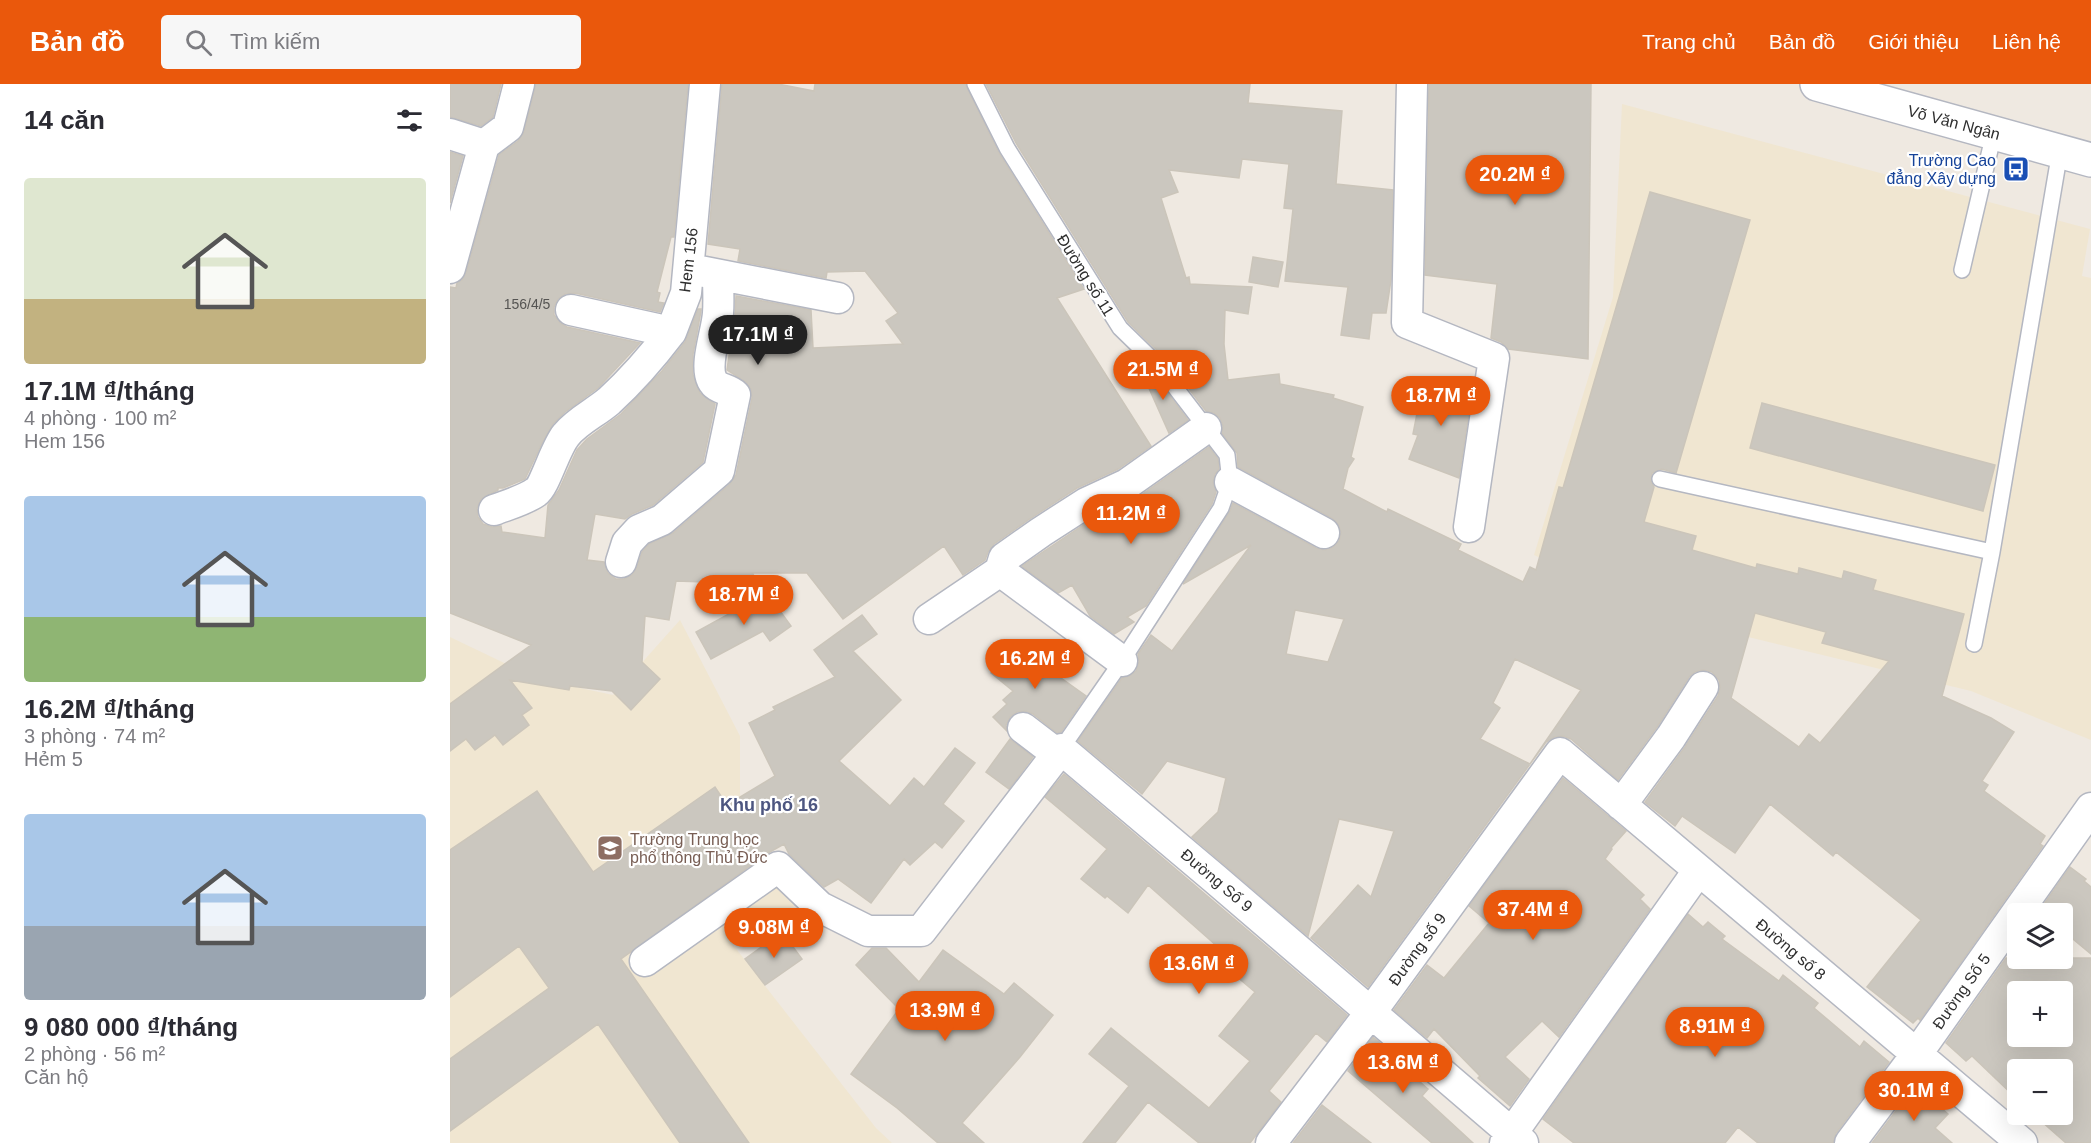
<!DOCTYPE html>
<html lang="vi">
<head>
<meta charset="utf-8">
<style>
	body { margin:0; font-family:Arial,sans-serif; background:#f7f7f7; color:#2b2b33; height:100vh; display:flex; flex-direction:column; font-size:22px; white-space:nowrap }
	* { box-sizing:border-box; margin:0 }
	p { font-size:20px; color:#7c7c81 }
	.icon { flex:none; width:33px; height:33px; fill:none; stroke:currentColor; stroke-width:2; stroke-linecap:round; stroke-linejoin:round }
	.map { position:relative; flex:1; overflow:hidden }
	.sheet { display:flex; flex-direction:column; background:#fff; width:450px }
	.sheet>* { flex:none }
	.tools { position:absolute; left:1557px; top:819px; display:grid; gap:12px }
	.tools a { display:grid; place-items:center; width:66px; height:66px; border-radius:6px; background:#fff; box-shadow:0 6px 24px #0002; font-size:30px }
	.price { position:absolute; translate:-50% -51px; padding:0 14px; border-radius:21px; background:#ea580c; color:#fff; font-size:20px; line-height:39px; filter:drop-shadow(0 2px 3px #0008) }
	.price::after { content:''; position:absolute; left:50%; top:36px; width:18px; height:14px; margin-left:-9px; background:inherit; clip-path:polygon(0 0,100% 0,50% 100%) }
	.price.selected { background:#222; color:#fff }
	ul { padding:0; list-style:none }
	li { display:grid; align-content:center; gap:12px; height:318px; padding:0 24px }
	li span { display:grid; place-items:center; height:186px; border-radius:6px; color:#555 }
	li>.icon { margin-inline-start:auto }
	span .icon { width:108px; height:108px; fill:#fffc; stroke-width:1 }
	li b { font-size:26px }
	h2 { display:flex; justify-content:space-between; align-items:center; height:72px; padding:0 24px; font-size:26px }
	header { display:flex; align-items:center; gap:36px; box-sizing:border-box; height:84px; padding:0 30px; background:#ea580c; color:#fff }
	header strong { font-size:28px }
	nav { display:flex; gap:33px; margin-inline-start:auto; font-size:21px }
	.search { width:420px; height:54px; background:#f7f7f7; display:flex; align-items:center; gap:15px; box-sizing:border-box; padding:0 21px; border-radius:6px; color:#7c7c81; font-size:22px }
	main { display:flex; flex:1; min-height:0 }
	.map>svg:first-child { display:block }
	.education { fill:#f0e6d1 }
	.building { fill:#cbc7bf; stroke:#cbc5ba; stroke-width:1.5; fill-rule:evenodd }
	.lines { fill:none; stroke-linecap:round; stroke-linejoin:round }
	.lane-casing { stroke:#b4b7c1; stroke-width:18 }
	.street-casing { stroke:#b4b7c1; stroke-width:33 }
	.secondary-casing { stroke:#b4b7c1; stroke-width:36 }
	.lane { stroke:#fff; stroke-width:15 }
	.street { stroke:#fff; stroke-width:30 }
	.secondary { stroke:#fff; stroke-width:33 }
	.labels { text-anchor:middle; stroke-width:4.5; stroke-linejoin:round; paint-order:stroke }
	.number-label { font-size:14px; fill:#555452 }
	.street-label { font-size:16px; fill:#2e2e2e; stroke:#fff }
	.transit-label { font-size:16px; fill:#164399; stroke:#fff; text-anchor:end }
	.education-label { font-size:16px; fill:#785e54; stroke:#fff; text-anchor:start }
	.neighbourhood-label { font-size:18px; font-weight:bold; fill:#4d5680; stroke:#fff }
</style>
</head>
<body>
<header>
<strong>Bản đồ</strong>
<div class="search"><svg class="icon" aria-label="search" viewBox="0 0 24 24"><circle cx="10" cy="10" r="6"/><path d="M15 15l6 6"/></svg>Tìm kiếm</div>
<nav><a>Trang chủ</a><a>Bản đồ</a><a>Giới thiệu</a><a>Liên hệ</a></nav>
</header>
<main>
<section class="sheet">
<h2>14 căn<svg class="icon" aria-label="filters" viewBox="0 0 24 24"><path d="M4 7h16M4 17h16"/><circle cx="9" cy="7" r="2"/><circle cx="15" cy="17" r="2"/></svg></h2>
<ul>
<li><span style="background:linear-gradient(#dfe7d0 65%,#c2b280 0)"><svg class="icon" aria-label="home" viewBox="0 0 24 24"><path d="M3 11l9-7 9 7M6 9v11h12V9"/></svg></span><div><b>17.1M ₫/tháng</b><p>4 phòng · 100 m²</p><p>Hem 156</p></div></li>
<li><span style="background:linear-gradient(#a9c7e8 65%,#8fb573 0)"><svg class="icon" aria-label="home" viewBox="0 0 24 24"><path d="M3 11l9-7 9 7M6 9v11h12V9"/></svg></span><div><b>16.2M ₫/tháng</b><p>3 phòng · 74 m²</p><p>Hẻm 5</p></div></li>
<li><span style="background:linear-gradient(#a9c7e8 60%,#9aa5b1 0)"><svg class="icon" aria-label="home" viewBox="0 0 24 24"><path d="M3 11l9-7 9 7M6 9v11h12V9"/></svg></span><div><b>9 080 000 ₫/tháng</b><p>2 phòng · 56 m²</p><p>Căn hộ</p></div></li>
</ul>
</section>
<div class="map">
<svg width="1641" height="1059" viewBox="0 0 1641 1059">
	<rect width="100%" height="100%" fill="#efe9e1"/>
	<!-- education -->
	<path class="education" d="M1172,20L1640,145L1632,192L1641,194V656L1521,607L1212,532L1084,471L1163,213Z
		M230,536L290,652V711L351,818L280,857L426,1044L442,1059H0V553L75,589L116,601L163,611Z"/>
	<!-- building -->
	<path class="building" d="M0,0H51L43,33L31,42L0,33Z
		M86,0H238L224,153H221L207,208L210,209L208,218L214,219L210,228L125,209L115,210L108,215L104,223V231L110,239L117,243L190,259L148,304L115,328L103,340L93,357L75,395L53,404H48V406L31,415L27,424L28,433L33,440L42,443L51,442L52,448L95,454L98,421L109,406L127,366L137,355L171,330L212,287L235,258L248,225H251V227L243,270V291L250,309L265,320L253,378L203,421L182,430L175,435L145,430L137,476L154,478L158,489L166,495H174L182,491L187,483L192,468L199,460L223,449L280,400L286,391L302,314L301,305L296,298L277,286L285,231L286,212L361,226L363,264L453,260L436,237L448,229L415,187L377,188L376,194L288,177L290,165L258,160L272,0H328L364,7L365,0H515L549,69L634,205L607,214L701,362L668,385L627,404L581,434L544,460L538,468L535,476L513,491L494,462L393,535L357,489H302L310,500L226,497L219,536L195,532L192,578L210,595L181,626L162,607L120,602L119,606L60,596L82,624L72,631L79,641L53,661L45,651L25,666L16,655L0,667V620L81,561L0,529V203L6,204L7,199L12,196L16,189L49,71L68,57L74,48Z
		M536,0H800L798,19L892,27L886,100L943,106L941,196L936,229H922L919,255L891,251L898,203L835,197L843,125L834,124L839,80L792,75L789,94L719,86L728,108L711,114L736,194L739,193L740,200L802,203L798,230L775,226L774,260L778,296L829,290L830,300L884,311L883,314L913,323L901,373L904,375L898,384L893,405L937,428L938,425L1011,460L1008,466L1073,498L1080,483L1086,486L1109,403L1113,404L1200,108L1300,136L1226,389L1212,385L1202,389L1201,397L1204,403L1194,438L1246,452L1242,466L1306,484L1307,480L1348,490L1349,484L1392,495L1394,487L1426,496L1423,506L1514,530L1492,612L1541,634L1564,648L1532,697L1538,701L1534,707L1595,752L1590,760L1593,762L1470,936L1468,934L1463,939L1417,903L1471,836L1386,768L1383,772L1320,720L1285,769L1232,732L1225,742L1195,718L1235,663L1268,612L1270,604L1269,596L1262,588L1253,586L1245,588L1239,593L1207,643L1168,696L1121,655L1113,652L1104,653L1096,658L918,903L861,854L908,801L921,813L944,747L889,735L858,852L742,753L768,728L776,694L717,677L692,710L628,657L672,594L679,592L686,587L689,578L688,570L701,551L722,567L801,461L733,500L779,429L783,419L866,464L875,466L883,463L889,457L891,448L888,440L882,434L788,383L787,369L772,349L773,342L770,334L764,329L756,327L716,275L678,238L566,59ZM845,526L894,535L878,578L836,570ZM1305,529L1376,548L1372,559L1439,577L1370,659L1359,650L1349,663L1281,614ZM1065,575L1131,606L1080,680L1030,655L1050,624L1043,619Z
		M979,0H1141L1138,275L1058,265L1051,258L1041,254L1047,200L975,191Z
		M0,68L13,72L0,119Z
		M803,173L833,178L828,203L799,198Z
		M685,273L701,287L738,336L719,349Z
		M974,294L997,299L996,303L1022,308L1009,394L959,375L968,351L963,350Z
		M1312,319L1545,381L1533,427L1300,364Z
		M759,363L768,375L769,385L765,390L763,398L766,408L762,420L696,522L677,533L684,538L664,550L640,532L622,501L608,509L572,482L644,434L687,414Z
		M317,509L341,542L320,557L313,547L261,575L246,548Z
		M412,531L427,550L403,567L451,616L389,677L440,722L464,694L474,703L505,664L525,679L493,720L514,737L492,764L485,758L460,781L454,775L421,819L388,795L374,803L339,770L334,760L318,769L171,875L299,1059H230L148,940L0,1047V975L99,904L69,862L0,913V766L87,707L143,788L265,703L277,721L325,692L299,639L325,626L323,623L385,593L364,566Z
		M568,556L599,582L597,584L636,612L611,648L607,649L583,630L576,627L567,628L560,633L556,641L557,647L543,633L557,620L553,616L563,607L541,589Z
		M560,655L583,673L559,705L536,688Z
		M614,690L897,931L877,958L866,949L819,1007L831,1018L800,1059H749L698,1018L665,1059H633L679,1002L639,970L661,944L759,1024L800,977L769,952L805,908L780,887L786,879L698,801L678,829L657,812L655,814L631,795L657,765L595,713Z
		M1113,694L1176,747L1161,764L1162,765L1155,775L1194,811L1190,815L1200,825L1109,953L1092,937L1055,973L1079,995L1060,1022L1028,994L1030,992L984,945L977,954L944,926L977,881L994,894L1039,839L1019,822Z
		M1620,783L1636,795L1634,797L1641,803V870L1612,846V830H1587Z
		M1238,830L1253,843L1258,838L1275,852L1272,855L1329,897L1333,891L1368,919L1364,924L1410,963L1414,957L1439,978L1386,1049L1383,1059H1308L1288,1043L1275,1059H1124L1093,1035Z
		M332,848L352,875L315,901L295,875Z
		M422,864H436L469,898L493,866L554,910L564,899L603,931L570,973L512,1039L534,1059H488L447,1024L401,990L449,925L406,881Z
		M1556,874H1641V1059H1616L1583,1030H1612V986H1568V1016L1522,972L1516,977L1496,959ZM1568,908H1612V952H1568Z
		M923,953L955,981L953,983L978,1005L972,1012L1023,1059H982L898,987Z
		M1465,1001L1498,1030L1485,1044L1502,1059H1422Z
		M872,1021L921,1059H843Z"/>
	<g class="lines">
		<defs>
			<path id="lane" d="M525,0L557,64L670,244L708,281L777,371L780,398L771,424L672,577L611,665
				M1512,186L1544,49
				M1210,395L1542,468
				M1524,560L1542,468L1610,67"/>
			<path id="street" d="M962,0L957,239L1044,274L1019,443
				M0,50L34,61
				M0,184L34,61L58,43L69,0
				M250,187L388,214
				M121,226L221,248L236,209L255,0
				M780,398L874,449
				M44,426C57,421 75,416 86,408C95,402 105,364 116,351C127,337 145,329 159,317C182,296 202,273 221,248
				M171,478L177,459L189,446L212,436L269,387L285,311C278,304 267,306 262,296C254,280 267,247 268,229C269,217 268,204 268,191
				M550,487L554,474L591,448L636,419L677,400L756,344
				M479,535L550,487L672,577
				M573,644L607,670
				M1171,721L1221,653L1253,603
				M195,877L328,783L370,823L418,847H471L611,665L764,794L1073,1059
				M821,1059L921,928L1110,669L1572,1059
				M1055,1059L1248,787
				M1400,1059L1466,971L1641,724"/>
			<path id="secondary" d="M1367,0L1641,76"/>
		</defs>
		<!-- lane casing -->
		<use href="#lane" class="lane-casing"/>
		<!-- street casing -->
		<use href="#street" class="street-casing"/>
		<!-- secondary casing -->
		<use href="#secondary" class="secondary-casing"/>
		<!-- lane -->
		<use href="#lane" class="lane"/>
		<!-- street -->
		<use href="#street" class="street"/>
		<!-- secondary -->
		<use href="#secondary" class="secondary"/>
	</g>
	<!-- icons -->
	<defs>
		<symbol id="bus-square" viewBox="-11 -11 22 22"><rect x="-9" y="-9" width="18" height="18" rx="4" fill="#1a4fb4" stroke="#fff"/><path d="M-5-6H5V4H4V6H2V4H-2V6H-4V4H-5ZM-3.5-4V0h7V-4ZM-3.5 1.2v1.5H-2V1.2ZM2 1.2v1.5H3.5V1.2Z" fill="#fff"/></symbol>
		<symbol id="school-square" viewBox="-11 -11 22 22"><rect x="-9" y="-9" width="18" height="18" rx="4" fill="#8d6e63" stroke="#fff"/><path d="M0-5L7-2L0 1L-7-2ZM-4 1L0 2.5L4 1V4Q0 6-4 4Z" fill="#fff"/></symbol>
	</defs>
	<g fill-rule="evenodd">
		<use href="#bus-square" x="1551" y="70" width="30" height="30"/>
		<use href="#school-square" x="145" y="749" width="30" height="30"/>
	</g>
	<g class="labels">
		<!-- number labels -->
		<g class="number-label">
			<text x="77" y="225">156/4/5</text>
		</g>
		<!-- street labels -->
		<g class="street-label">
			<text transform="translate(1504 38) rotate(15)" y="6">Võ Văn Ngân</text>
			<text transform="translate(238 176) rotate(-83)" y="6">Hem 156</text>
			<text transform="translate(636 191) rotate(58)" y="6">Đường số 11</text>
			<text transform="translate(767 796) rotate(40)" y="6">Đường Số 9</text>
			<text transform="translate(967 865) rotate(-54)" y="6">Đường số 9</text>
			<text transform="translate(1341 865) rotate(40)" y="6">Đường số 8</text>
			<text transform="translate(1511 907) rotate(-55)" y="6">Đường Số 5</text>
		</g>
		<!-- transit labels -->
		<g class="transit-label">
			<text x="1546" y="82">Trường Cao<tspan x="1546" dy="18">đẳng Xây dựng</tspan></text>
		</g>
		<!-- education labels -->
		<g class="education-label">
			<text x="180" y="761">Trường Trung học<tspan x="180" dy="18">phổ thông Thủ Đức</tspan></text>
		</g>
		<!-- neighbourhood labels -->
		<g class="neighbourhood-label">
			<text x="319" y="727">Khu phố 16</text>
		</g>
	</g>
</svg>
<div class="tools">
<a><svg class="icon" aria-label="layers" viewBox="0 0 24 24"><path d="M12 4l9 5-9 5-9-5zM3 14l9 5 9-5"/></svg></a>
<a>+</a>
<a>−</a>
</div>
<b class="price" style="left:1065px;top:122px">20.2M ₫</b>
<b class="price selected" style="left:308px;top:282px">17.1M ₫</b>
<b class="price" style="left:713px;top:317px">21.5M ₫</b>
<b class="price" style="left:991px;top:343px">18.7M ₫</b>
<b class="price" style="left:681px;top:461px">11.2M ₫</b>
<b class="price" style="left:294px;top:542px">18.7M ₫</b>
<b class="price" style="left:585px;top:606px">16.2M ₫</b>
<b class="price" style="left:1083px;top:857px">37.4M ₫</b>
<b class="price" style="left:324px;top:875px">9.08M ₫</b>
<b class="price" style="left:749px;top:911px">13.6M ₫</b>
<b class="price" style="left:495px;top:958px">13.9M ₫</b>
<b class="price" style="left:1265px;top:974px">8.91M ₫</b>
<b class="price" style="left:953px;top:1010px">13.6M ₫</b>
<b class="price" style="left:1464px;top:1038px">30.1M ₫</b>
</div>
</main>
</body>
</html>
